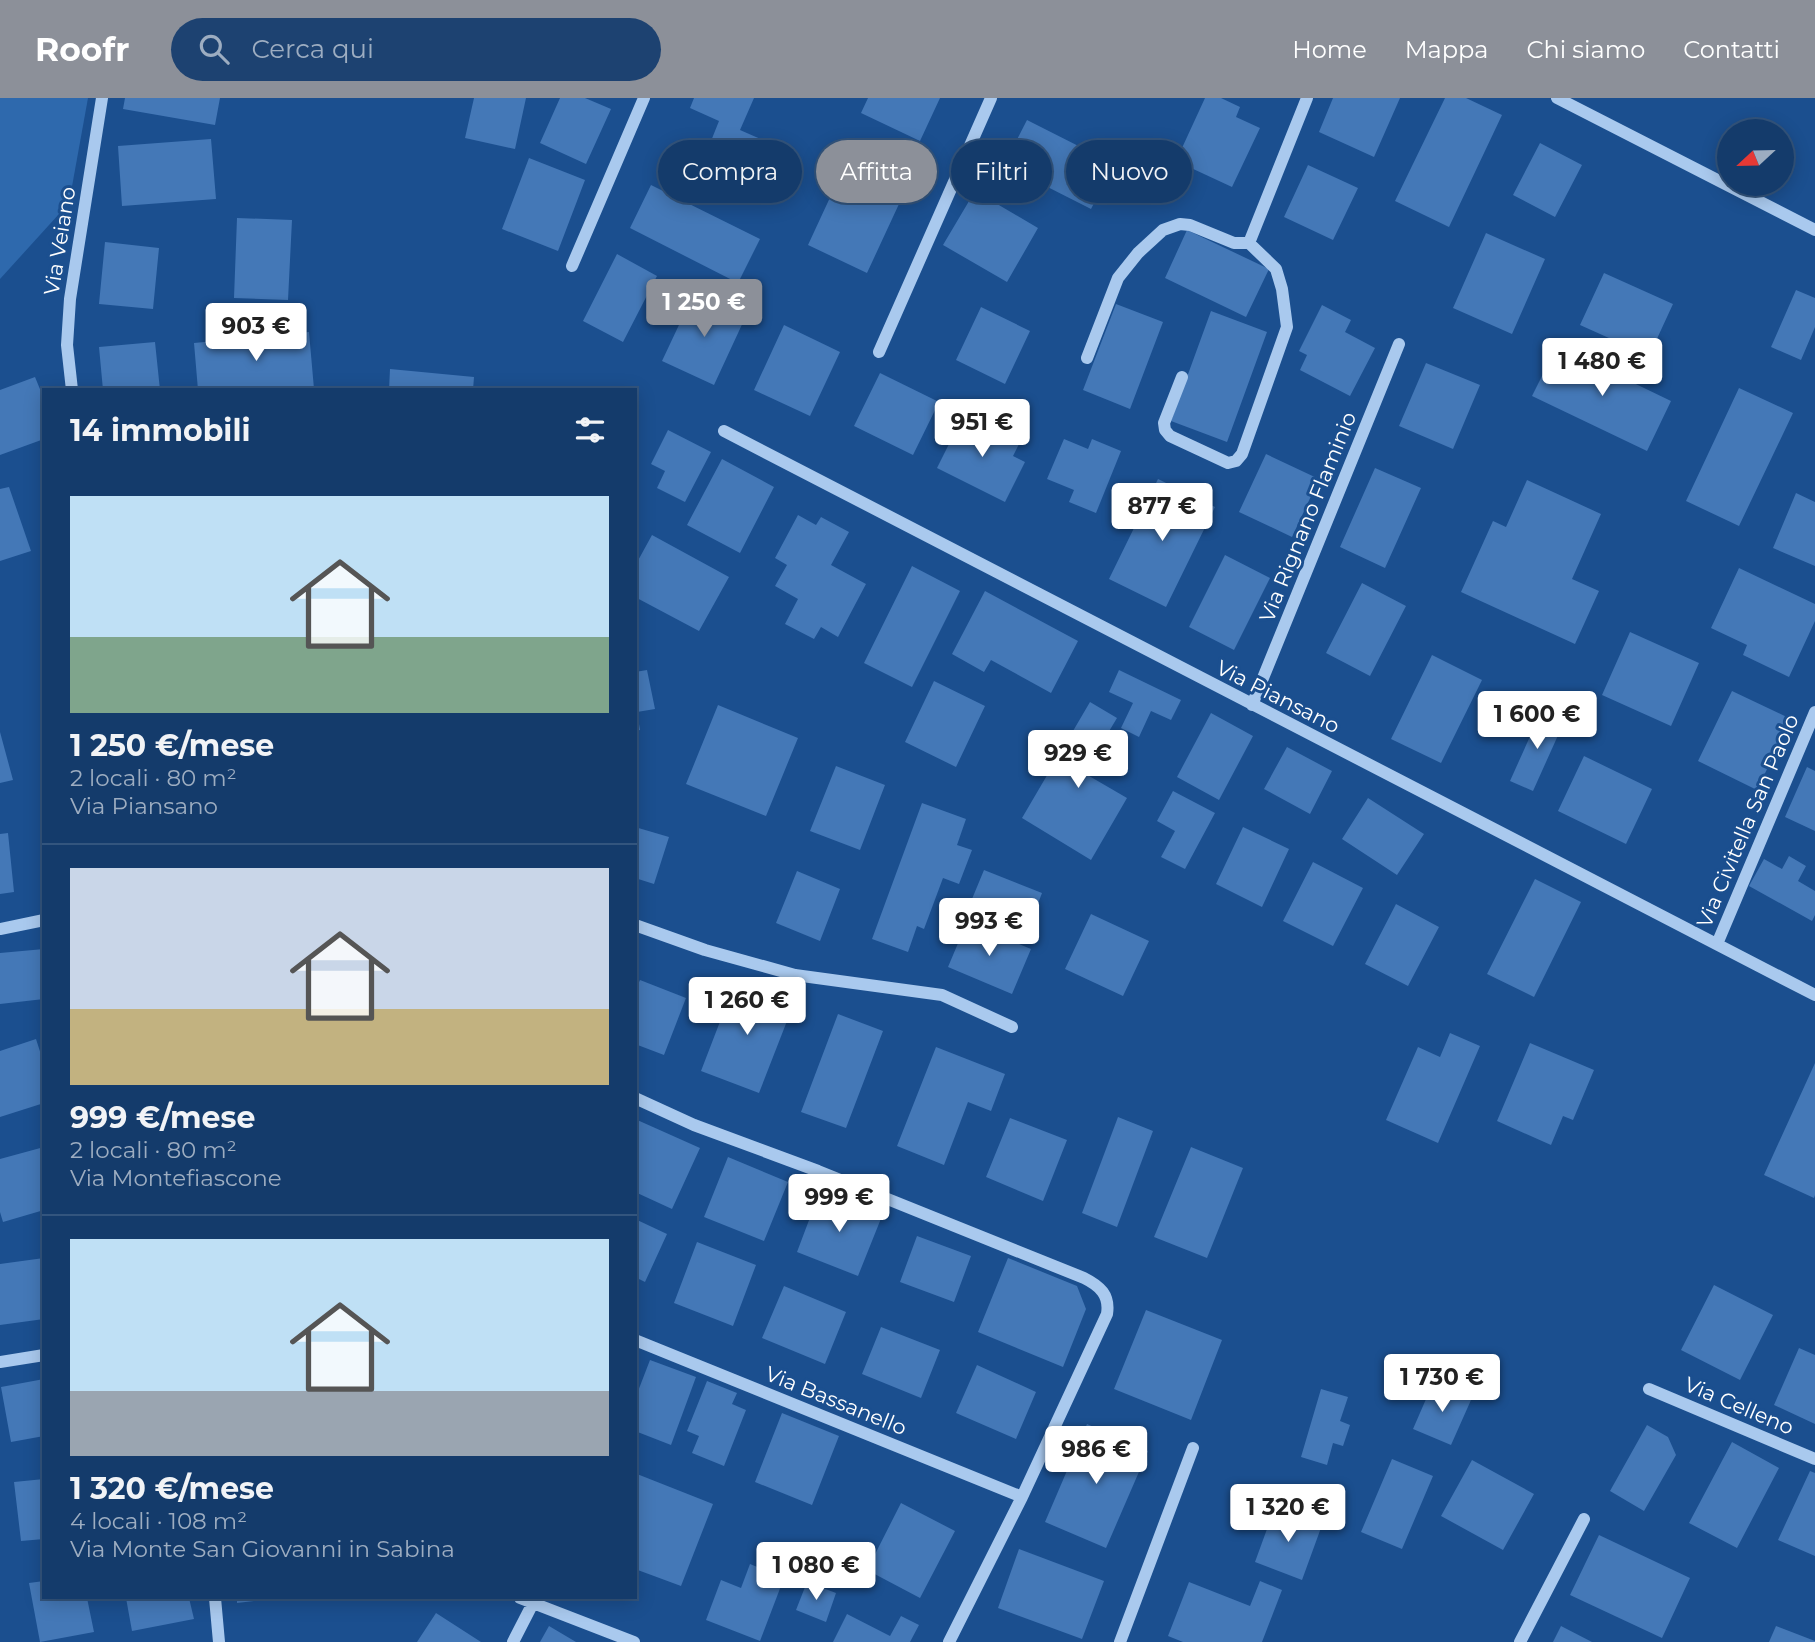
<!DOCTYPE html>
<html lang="it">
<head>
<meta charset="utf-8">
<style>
	body { margin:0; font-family:Montserrat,sans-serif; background:#1d4271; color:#f1f3f6; height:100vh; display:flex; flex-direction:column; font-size:26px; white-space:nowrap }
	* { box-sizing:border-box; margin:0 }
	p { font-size:23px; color:#9dadc1 }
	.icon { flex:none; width:38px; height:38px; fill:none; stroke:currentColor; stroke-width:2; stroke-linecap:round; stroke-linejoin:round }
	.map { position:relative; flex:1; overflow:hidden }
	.side { position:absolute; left:42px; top:290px; width:595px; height:1211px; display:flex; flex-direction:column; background:#143b6b; border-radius:0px; box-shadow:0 4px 18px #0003,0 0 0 2px #33557e }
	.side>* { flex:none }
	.guide { position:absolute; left:658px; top:42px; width:665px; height:63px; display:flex; gap:14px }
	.needle { width:46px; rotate:248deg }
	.fabs { position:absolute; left:1717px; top:21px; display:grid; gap:14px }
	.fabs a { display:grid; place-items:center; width:77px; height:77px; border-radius:50%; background:#143b6b; box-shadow:0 4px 18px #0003,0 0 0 2px #33557e; font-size:35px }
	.price { position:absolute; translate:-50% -60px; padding:0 16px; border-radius:7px; background:#fff; color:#222; font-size:23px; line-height:46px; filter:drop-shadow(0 2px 4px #0008) }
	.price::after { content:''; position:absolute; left:50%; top:42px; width:21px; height:16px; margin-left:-10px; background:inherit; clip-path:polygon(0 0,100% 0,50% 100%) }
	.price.selected { background:#8c9099; color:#fff }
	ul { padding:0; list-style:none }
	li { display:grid; align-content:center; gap:14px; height:371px; padding:0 28px }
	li+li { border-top:2px solid #33557e }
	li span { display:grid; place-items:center; height:217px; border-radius:0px; color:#555 }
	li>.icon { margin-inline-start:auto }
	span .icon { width:126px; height:126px; fill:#fffc; stroke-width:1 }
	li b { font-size:30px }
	h2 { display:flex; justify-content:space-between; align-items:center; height:84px; padding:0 28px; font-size:30px }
	.tag { padding:0 24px; border-radius:32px; background:#143b6b; box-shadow:0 4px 18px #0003,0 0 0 2px #33557e; font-size:24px; line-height:63px }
	.tag.selected { background:#8c9099; color:#fff }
	header { display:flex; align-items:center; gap:42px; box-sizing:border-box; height:98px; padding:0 35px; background:#8c9099; color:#fff }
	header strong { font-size:33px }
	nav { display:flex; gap:38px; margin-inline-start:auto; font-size:24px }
	.search { width:490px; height:63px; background:#1d4271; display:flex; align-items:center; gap:18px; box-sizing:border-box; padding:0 24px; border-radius:38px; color:#9dadc1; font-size:26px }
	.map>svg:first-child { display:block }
	.green { fill:#2e69ad }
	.building { fill:#4478b7 }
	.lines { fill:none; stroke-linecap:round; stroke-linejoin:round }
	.minor { stroke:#a9c9ee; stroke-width:12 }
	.labels { text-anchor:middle; stroke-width:6; stroke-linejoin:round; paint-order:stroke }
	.street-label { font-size:21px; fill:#fff; stroke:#1b4f8f }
</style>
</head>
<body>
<header>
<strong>Roofr</strong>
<div class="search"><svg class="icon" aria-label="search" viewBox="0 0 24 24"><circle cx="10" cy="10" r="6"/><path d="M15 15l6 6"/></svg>Cerca qui</div>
<nav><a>Home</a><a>Mappa</a><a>Chi siamo</a><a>Contatti</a></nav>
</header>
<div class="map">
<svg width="1815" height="1544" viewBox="0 0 1815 1544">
	<rect width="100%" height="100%" fill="#1b4f8f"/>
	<!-- green -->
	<path class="green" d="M0,0H88L69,105L0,181Z"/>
	<!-- building -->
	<path class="building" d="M125,0H220L215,27L123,11Z
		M474,0H526L515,51L465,40Z
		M560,0H585L611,11L586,66L540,45Z
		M694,0H754L740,32L786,52L769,91L703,63L719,23L690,10Z
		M868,0H940L920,43L861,15Z
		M1205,0H1221L1240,9L1236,19L1260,30L1232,89L1176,63Z
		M1333,0H1400L1374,59L1319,34Z
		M1445,0H1466L1502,17L1449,129L1395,103Z
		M1027,22L1114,66L1091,111L1004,67Z
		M211,41L216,101L122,108L118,48Z
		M1540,45L1582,67L1555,119L1513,97Z
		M529,60L585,82L558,153L502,131Z
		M846,65L905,93L867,175L808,147Z
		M1308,67L1358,90L1333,142L1284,119Z
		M651,87L760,141L738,185L630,130Z
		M975,93L1038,130L1007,184L943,147Z
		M237,120L292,122L288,202L234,200Z
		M1187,132L1269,171L1246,219L1165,180Z
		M1486,135L1545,161L1512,236L1453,210Z
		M105,144L159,150L153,211L99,206Z
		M617,156L657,178L623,244L583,223Z
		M1604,175L1673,206L1649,258L1580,227Z
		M1796,192L1815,200V229L1801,262L1771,249Z
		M694,195L745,220L714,287L662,263Z
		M1116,206L1163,224L1130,311L1083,292Z
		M1322,207L1351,222L1345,234L1375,250L1350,298L1300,272L1307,257L1299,253Z
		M981,209L1030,233L1005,286L956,262Z
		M1211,213L1267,234L1227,344L1171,323Z
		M784,227L840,254L810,318L754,292Z
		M309,234L314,291L198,292L194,245Z
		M155,244L160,292H103L99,249Z
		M1557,248L1671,303L1647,353L1532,298Z
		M1426,265L1480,287L1453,351L1399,328Z
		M390,271L474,279L473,292H389Z
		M880,275L939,304L913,357L854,328Z
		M35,279L44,301V341L0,357V292Z
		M1739,290L1793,315L1739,428L1686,403Z
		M963,318L1019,346L1013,358L1025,364L1005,404L937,370Z
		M668,332L711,354L685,404L657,390L665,373L651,366Z
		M1064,341L1088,351L1092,341L1121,353L1096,415L1069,404L1074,392L1047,381Z
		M1266,356L1319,381L1292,439L1239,414Z
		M722,361L774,389L740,455L687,427Z
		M1375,370L1421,390L1385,470L1340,449Z
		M1158,381L1215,409L1166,509L1109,481Z
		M1527,382L1601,416L1572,481L1599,493L1575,546L1461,494L1493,423L1506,429Z
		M9,389L31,453L0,463V391Z
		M1796,395L1815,404V468L1773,450Z
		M798,417L816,427L821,419L849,434L831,467L866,486L838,539L821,529L814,541L785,526L798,501L775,488L787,467L775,460Z
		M652,437L729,479L699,533L635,499V468Z
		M1225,457L1270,480L1234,552L1189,529Z
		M912,468L960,493L912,589L864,565Z
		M1739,470L1815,506V523L1789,579L1743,557L1747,547L1711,530Z
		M1362,485L1406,508L1370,578L1326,555Z
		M985,493L1078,543L1051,595L991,562L984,574L952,556Z
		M1630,534L1699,565L1671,628L1602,597Z
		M1432,557L1482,582L1441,665L1391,641Z
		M647,572L655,611L637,614L640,632L635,633V574Z
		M1119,572L1181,602L1171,622L1151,613L1139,639L1121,630L1133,605L1109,594Z
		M934,583L985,608L956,669L905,644Z
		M1732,593L1791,621L1757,692L1698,663Z
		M1090,604L1117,620L1084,675L1127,700L1091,762L1022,720Z
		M718,607L798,640L766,718L686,686Z
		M1541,614L1564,624L1533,693L1510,683Z
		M1211,615L1253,638L1219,702L1177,679Z
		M0,634L13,682L0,685Z
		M1287,649L1332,673L1310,716L1264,691Z
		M1584,658L1652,691L1626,746L1558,713Z
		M836,668L885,687L860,752L810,733Z
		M1807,669L1815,673V733L1785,719Z
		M1173,693L1215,715L1185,771L1161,759L1175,733L1157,723Z
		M1368,700L1424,736L1397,777L1342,741Z
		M922,705L966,721L957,747L972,752L959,786L943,780L924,831L917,828L908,854L872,841Z
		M635,729L669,739L654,786L635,780Z
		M1243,729L1289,751L1262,809L1216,786Z
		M8,735L14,794L0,796V736Z
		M1789,758L1806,768L1798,783L1815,793V817L1812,823L1749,788L1764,761L1782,771Z
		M1313,764L1363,790L1333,848L1283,823Z
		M984,772L1042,795L1031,824L972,801Z
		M797,773L840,791L820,843L776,825Z
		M1535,781L1581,804L1534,899L1487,876Z
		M1396,806L1439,829L1408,888L1365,866Z
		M1091,816L1149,843L1123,898L1065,871Z
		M967,824L1031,851L1012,896L948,869Z
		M44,851V901L0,906V855Z
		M640,882L686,900L664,957L635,946V893Z
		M736,882L794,905L759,995L701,973Z
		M838,916L883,933L846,1030L801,1014Z
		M1450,935L1480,948L1438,1045L1386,1022L1418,949L1440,959Z
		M36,941L44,966V1005L0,1019V953Z
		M1530,945L1594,972L1573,1022L1563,1018L1551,1047L1497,1023Z
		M936,949L1005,976L991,1013L968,1004L944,1067L897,1048Z
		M1815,965V1097L1814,1100L1764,1077Z
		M1118,1019L1153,1033L1117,1129L1082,1115Z
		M1010,1020L1067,1042L1043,1103L986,1079Z
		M635,1021L700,1050L672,1111L635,1094Z
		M44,1049V1112L3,1124L0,1114V1061Z
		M1191,1049L1243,1070L1207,1160L1154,1139Z
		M728,1059L788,1084L764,1143L704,1119Z
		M820,1093L882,1118L858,1178L797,1154Z
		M635,1121L667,1136L645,1184L635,1179Z
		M917,1138L971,1158L954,1204L900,1184Z
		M697,1144L756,1167L733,1228L674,1205Z
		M44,1160V1221L0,1227V1166Z
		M1008,1160L1077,1188L1086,1211L1063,1269L978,1234Z
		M1714,1187L1773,1217L1740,1282L1681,1252Z
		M784,1188L846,1214L825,1266L762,1240Z
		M1146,1212L1222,1242L1191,1322L1114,1291Z
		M881,1229L940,1252L921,1300L862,1276Z
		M1799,1250L1815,1257V1326L1774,1307Z
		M650,1262L696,1279L671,1347L635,1333V1301Z
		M977,1267L1036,1294L1016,1341L956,1315Z
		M44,1281V1338L11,1344L1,1289Z
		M707,1283L737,1295L732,1306L746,1312L724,1368L692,1355L699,1338L687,1333Z
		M1433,1285L1471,1302L1451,1347L1413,1331Z
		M1321,1291L1348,1299L1340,1323L1350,1327L1343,1348L1333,1345L1327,1367L1301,1359Z
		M782,1315L839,1338L812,1407L755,1384Z
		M1087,1326L1148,1353L1106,1450L1045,1424Z
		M1647,1327L1668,1339L1676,1357L1644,1413L1610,1393Z
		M1732,1344L1779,1370L1737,1450L1689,1425Z
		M1392,1361L1433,1378L1402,1451L1361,1434Z
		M1472,1362L1534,1396L1503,1452L1441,1418Z
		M1810,1373L1815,1375V1458L1778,1442Z
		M637,1376L713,1406L681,1488L635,1471Z
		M44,1381V1441L21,1443L14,1384Z
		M901,1405L955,1433L920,1500L867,1472Z
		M1275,1409L1322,1427L1302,1482L1255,1464Z
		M1599,1437L1690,1480L1662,1540L1570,1497Z
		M1019,1451L1104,1483L1082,1541L998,1510Z
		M750,1466L784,1480L760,1543L706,1522L721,1482L741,1490Z
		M44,1483V1500H87L94,1534L40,1544L29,1485Z
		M1260,1483L1282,1492L1262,1544H1183L1168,1538L1189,1484L1250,1508Z
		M807,1484L836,1495L826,1524L796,1512Z
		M126,1500H189L194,1521L132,1533Z
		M237,1500H270V1501L237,1505Z
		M436,1515L481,1544H417Z
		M847,1516L890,1538L901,1518L919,1527L910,1544H833Z
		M549,1528L576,1544H540Z
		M1561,1528L1592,1544H1553Z
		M1776,1528L1815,1543V1544H1769Z"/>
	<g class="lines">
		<!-- minor -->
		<path class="minor" d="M1557,0L1815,132
			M572,168L644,0
			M879,254L991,0
			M1087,260L1118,180L1138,155L1163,132L1180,126L1190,127L1234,145H1249
			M1182,279L1164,325L1165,332L1170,338L1228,365L1236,363L1242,356L1287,229L1282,191L1276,171L1249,145L1307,0
			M72,292L67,247L70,201L102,0
			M724,333L1815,897
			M1252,607L1399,246
			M635,827L705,852L795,877L942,897L1012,929
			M0,831L44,822
			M1717,846L1815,614
			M635,1000L694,1027L818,1073L1084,1180C1100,1188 1110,1197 1107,1216L1022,1399L949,1544
			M635,1242L1022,1399
			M0,1264L44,1257
			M1649,1291L1815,1361
			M215,1500L219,1544
			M520,1500L634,1544
			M513,1544L533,1505
			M1120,1544L1193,1350
			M1520,1544L1584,1421"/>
	</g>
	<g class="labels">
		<!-- street labels -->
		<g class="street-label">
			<text transform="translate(60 143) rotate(-81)" y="7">Via Veiano</text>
			<text transform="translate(1308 419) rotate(-68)" y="7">Via Rignano Flaminio</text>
			<text transform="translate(1278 599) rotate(27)" y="7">Via Piansano</text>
			<text transform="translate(1748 723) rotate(-67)" y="7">Via Civitella San Paolo</text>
			<text transform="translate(836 1303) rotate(22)" y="7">Via Bassanello</text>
			<text transform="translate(1739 1308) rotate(23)" y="7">Via Celleno</text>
		</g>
	</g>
</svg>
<div class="fabs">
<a><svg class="needle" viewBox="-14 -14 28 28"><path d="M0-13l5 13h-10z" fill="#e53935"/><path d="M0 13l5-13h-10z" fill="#9dadc1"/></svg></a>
</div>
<b class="price selected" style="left:704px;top:241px">1 250 €</b>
<b class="price" style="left:256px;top:265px">903 €</b>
<b class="price" style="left:1602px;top:300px">1 480 €</b>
<b class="price" style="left:982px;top:361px">951 €</b>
<b class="price" style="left:1162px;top:445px">877 €</b>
<b class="price" style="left:1537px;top:653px">1 600 €</b>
<b class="price" style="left:1078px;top:692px">929 €</b>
<b class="price" style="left:989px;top:860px">993 €</b>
<b class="price" style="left:747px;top:939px">1 260 €</b>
<b class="price" style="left:839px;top:1136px">999 €</b>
<b class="price" style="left:1442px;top:1316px">1 730 €</b>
<b class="price" style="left:1096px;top:1388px">986 €</b>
<b class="price" style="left:1288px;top:1446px">1 320 €</b>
<b class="price" style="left:816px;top:1504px">1 080 €</b>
<div class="guide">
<a class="tag">Compra</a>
<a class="tag selected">Affitta</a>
<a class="tag">Filtri</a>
<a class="tag">Nuovo</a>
</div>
<section class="side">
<h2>14 immobili<svg class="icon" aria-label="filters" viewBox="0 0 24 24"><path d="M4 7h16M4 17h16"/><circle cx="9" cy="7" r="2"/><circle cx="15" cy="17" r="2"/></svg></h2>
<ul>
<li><span style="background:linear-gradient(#bfe0f5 65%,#7fa58c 0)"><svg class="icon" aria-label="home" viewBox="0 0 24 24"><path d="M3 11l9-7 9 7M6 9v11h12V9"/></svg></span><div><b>1 250 €/mese</b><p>2 locali · 80 m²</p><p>Via Piansano</p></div></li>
<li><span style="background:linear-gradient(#c9d6e8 65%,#c2b280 0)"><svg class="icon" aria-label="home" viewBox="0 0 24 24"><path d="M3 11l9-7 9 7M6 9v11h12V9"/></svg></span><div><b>999 €/mese</b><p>2 locali · 80 m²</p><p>Via Montefiascone</p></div></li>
<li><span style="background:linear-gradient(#bfe0f5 70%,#9aa5b1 0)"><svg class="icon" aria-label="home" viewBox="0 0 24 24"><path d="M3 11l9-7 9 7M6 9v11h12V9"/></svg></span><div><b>1 320 €/mese</b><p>4 locali · 108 m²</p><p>Via Monte San Giovanni in Sabina</p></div></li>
</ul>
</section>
</div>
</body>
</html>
